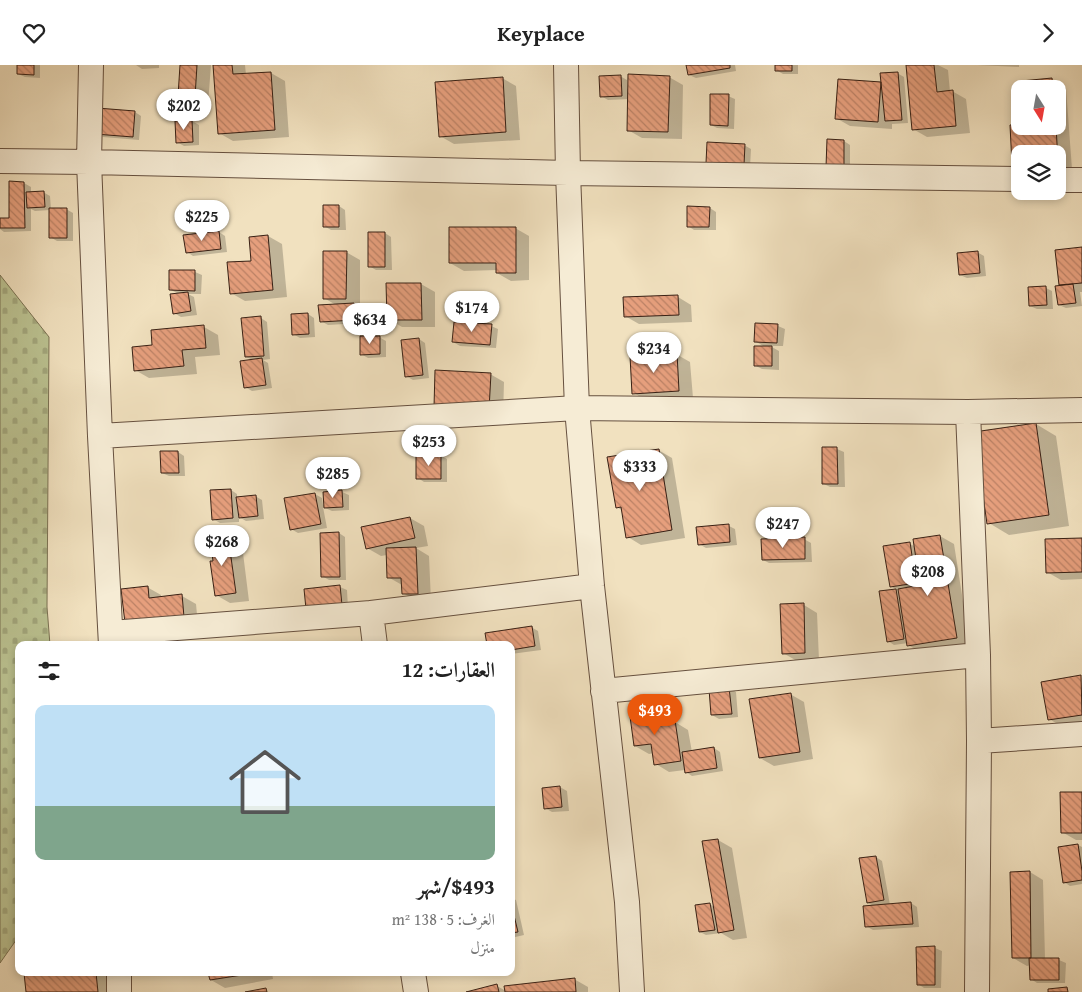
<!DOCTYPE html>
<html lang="ar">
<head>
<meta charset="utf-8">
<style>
	body { margin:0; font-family:"Gentium Book Plus",Amiri,serif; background:#f6f6f6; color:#222; direction:rtl; height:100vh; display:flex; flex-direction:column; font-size:19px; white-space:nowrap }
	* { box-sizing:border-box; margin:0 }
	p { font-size:16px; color:#767676 }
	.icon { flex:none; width:28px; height:28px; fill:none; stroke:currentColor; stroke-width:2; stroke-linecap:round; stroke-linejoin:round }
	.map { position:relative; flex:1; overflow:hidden; direction:ltr }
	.sheet { position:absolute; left:15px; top:576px; width:500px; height:335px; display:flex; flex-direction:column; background:#fff; border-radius:10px; box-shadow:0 2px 8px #0003; direction:rtl }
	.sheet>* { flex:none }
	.needle { width:32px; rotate:169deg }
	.tools { position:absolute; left:1011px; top:15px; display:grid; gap:10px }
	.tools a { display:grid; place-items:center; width:55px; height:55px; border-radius:10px; background:#fff; box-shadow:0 2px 8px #0003; font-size:25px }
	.price { position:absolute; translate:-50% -42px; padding:0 11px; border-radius:18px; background:#fff; color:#222; font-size:16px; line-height:32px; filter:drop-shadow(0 1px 2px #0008) }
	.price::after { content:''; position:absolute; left:50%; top:30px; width:15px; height:11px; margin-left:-8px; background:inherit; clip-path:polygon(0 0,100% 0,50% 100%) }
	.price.on { background:#ea580c; color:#fff }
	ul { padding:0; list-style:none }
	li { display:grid; align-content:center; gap:10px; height:265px; padding:0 20px }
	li+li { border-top:1px solid #e0e0e0 }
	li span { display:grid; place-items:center; height:155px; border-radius:10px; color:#555 }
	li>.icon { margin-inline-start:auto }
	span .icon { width:90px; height:90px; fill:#fffc; stroke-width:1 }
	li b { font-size:21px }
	h2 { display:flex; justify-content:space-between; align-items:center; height:60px; padding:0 20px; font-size:21px }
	header { display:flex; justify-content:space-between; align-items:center; height:65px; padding:0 20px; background:#fff; font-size:22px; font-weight:800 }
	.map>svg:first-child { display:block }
	.cemetery { fill:url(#cemetery-stones); stroke:#7a7152 }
	.shadow { fill:#0003 }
	.building { fill:url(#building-back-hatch); stroke:#382014 }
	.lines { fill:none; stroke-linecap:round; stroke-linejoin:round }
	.minor-casing { stroke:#66503f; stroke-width:26 }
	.minor { stroke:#f6ecd5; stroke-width:24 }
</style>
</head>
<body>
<header><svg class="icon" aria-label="forward" viewBox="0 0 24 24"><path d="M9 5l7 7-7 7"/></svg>Keyplace<svg class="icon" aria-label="heart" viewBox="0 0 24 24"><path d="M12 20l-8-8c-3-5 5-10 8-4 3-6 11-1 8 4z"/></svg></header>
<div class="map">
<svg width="1082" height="927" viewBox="0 0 1082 927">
	<defs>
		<pattern id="cemetery-stones" width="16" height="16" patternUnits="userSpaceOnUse" patternTransform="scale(1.25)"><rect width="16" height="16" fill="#bbc291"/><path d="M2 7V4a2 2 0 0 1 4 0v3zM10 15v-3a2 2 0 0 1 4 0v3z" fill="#a2a67c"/></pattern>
		<pattern id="building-back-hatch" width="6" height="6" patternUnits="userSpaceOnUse" patternTransform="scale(1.25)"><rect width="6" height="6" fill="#e69f7d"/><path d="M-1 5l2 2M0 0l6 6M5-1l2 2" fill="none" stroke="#bb8165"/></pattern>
	</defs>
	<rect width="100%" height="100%" fill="#f1e1bf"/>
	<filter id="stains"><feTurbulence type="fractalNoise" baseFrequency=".004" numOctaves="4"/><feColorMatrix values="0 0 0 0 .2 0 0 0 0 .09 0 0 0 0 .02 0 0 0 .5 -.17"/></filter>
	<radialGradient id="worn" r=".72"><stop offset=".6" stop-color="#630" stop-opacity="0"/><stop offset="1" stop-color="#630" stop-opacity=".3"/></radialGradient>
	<!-- cemetery -->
	<path class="cemetery" d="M0,210L49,272L47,542L50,580H19V871L0,898Z"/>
	<!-- shadow -->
	<path class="shadow" d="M19,0H40V13L25,12L18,9Z
		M136,0H159V3L142,4Z
		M181,0H211L208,39L193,38L179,30Z
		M214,0H245L246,10L271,8L285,16L289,72L233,76L219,68Z
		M687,0H735L736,6L696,13L689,10Z
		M776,0H798V9H783L776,5Z
		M907,0H938L948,5L950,27L952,26L966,34L970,68L927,72L913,64Z
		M977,0H1019V2Z
		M897,8L904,12L908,58L892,59V64L850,61L836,53L881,18L883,20Z
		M620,11L627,15V24L669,12L683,20L682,74L642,73L628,65L629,34L608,35L601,31Z
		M502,13L516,21L520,75L454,79L440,71Z
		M1052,15L1066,23L1072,104L1058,105V89H1020V103L1014,99L1020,60V61H1058V24H1022Z
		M728,31L735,34L734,64L717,63L711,60Z
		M135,47L141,51L139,75L103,72L97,68Z
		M192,56L199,60V80L184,81L177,77Z
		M844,76L850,80V106L828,102Z
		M744,80L751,84L750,103L714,101Z
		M24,118L31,122V128L43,127L50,131L51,145L66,144L73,148V176H57L50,172V145L35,146L31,144V166L4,167L0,164V154H10Z
		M339,141L345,145L346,165H331L324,161Z
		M710,143L716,147V165H694L688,161Z
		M515,163L529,171V215L511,216L497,208V205L464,206L450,198Z
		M219,167L225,171L227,187L193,191L187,187Z
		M385,168L391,172L392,205H376L369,201Z
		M268,171L282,179L287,232L245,236L231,228Z
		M1082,183V227H1080L1082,241L1066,243L1059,240L1063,221L1060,220Z
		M346,187L360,195V242L361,258L328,260L321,256L336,240L324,233Z
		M977,187L984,191L986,211L967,213L960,210Z
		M171,206L195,207L202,210L201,229H188L194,232L197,250L181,252L174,248L179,229L171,225Z
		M421,219L435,227V262H402L388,254V220Z
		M1046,223L1052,226L1053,244H1037L1030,241Z
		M678,232L691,240L692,257L639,259L625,251Z
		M308,249L314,253L315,272L300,273L293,269Z
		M261,253L267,257L270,294L263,295L268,298L272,323L252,326L245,322L253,295L246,292Z
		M757,259L778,261L785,264L783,281H770L779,286V305L762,304L756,301L765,282L755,276Z
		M491,261L498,264L496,283L460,281L453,277Z
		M204,262L218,270L220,290L195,292L197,309L149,313L135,305L153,282Z
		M379,272L386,276V292L368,293L361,289Z
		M419,274L425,278L429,313L413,315L406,311Z
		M676,289L690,297L693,333L647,336L634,328Z
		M437,307L490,309L504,317L503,352Z
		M1036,359L1056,371L1069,461L1009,470L989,458Z
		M837,384L844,387L845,422H830L824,419Z
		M658,385L672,393L685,473L641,480L628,472L623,446L617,442Z
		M178,387L184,391L185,411H169L162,408Z
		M440,390L447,394V417H424L418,413Z
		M231,425L237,429V433L255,431L262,435L264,454L246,456L239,452V457L220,458L213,454Z
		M342,427L349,430V445L332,446L323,442L327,463L298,468L291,464L315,429L322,433L323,440H325L324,428Z
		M410,453L424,461L428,481L416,483L429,491L431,536H417L403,528L402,520L388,512L387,490L381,491L367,483Z
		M729,461L735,464L737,480L706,483L699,479Z
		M339,468L345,472L346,515H329L322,511Z
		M940,471L954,479L970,581L922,588L908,580V578L894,580L888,576L880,527L896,525L891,521L910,479L916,482L915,475Z
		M228,472L242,480L249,536L230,538L216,530L214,497Z
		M804,474L811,478L812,497L769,498L763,495Z
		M1082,474V514L1061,515L1047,507Z
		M147,522L161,530V533L182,531L196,539L198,560L140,565Z
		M340,522L347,525L348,543L314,547Z
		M804,540L817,548L819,595L797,596L783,588Z
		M531,562L538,566L541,585L511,589V580H488Z
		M1081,611L1082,659L1063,662L1049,654L1043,618Z
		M729,623L736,627L738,652L719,654L712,650Z
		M790,629L804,637L813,694L774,701L760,693Z
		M650,642L663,650L665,658L675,657L688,665L692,687L714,683L720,687L723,706L692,711L686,707L685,705L669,707L656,699L654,688L649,689L635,681Z
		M560,722L567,726L569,746L552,747L545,743Z
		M1082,728V775H1076L1062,767Z
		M718,775L732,783L747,873L733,875L721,868L706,870L700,867L710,839L714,842Z
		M1078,780L1082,782V819L1070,821L1064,817Z
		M876,792L882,796L890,840L911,838L917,842L919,862L873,865L866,861L874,841L868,838Z
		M1030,807L1043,815L1045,894L1059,895L1066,898L1065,918H1037L1031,914V900L1027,901L1013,893Z
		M511,833L516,835L524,870L511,873Z
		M935,883L942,886L941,923H924L918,919Z
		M26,908H67V909L78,908H116L117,927H27Z
		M210,908H272L273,914L225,923L211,915Z
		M574,914L588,922V927H471L497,921L506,926Z"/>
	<!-- building -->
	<path class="building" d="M17,0H34V10L17,9Z
		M180,0H197L195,32L178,31Z
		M213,0H232L233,9L271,7L275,65L218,69Z
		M686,0H730V3L688,10Z
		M775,0H792V6H775Z
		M906,0H934L937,27L953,25L956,61L912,65Z
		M898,7L902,55L885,56L880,8Z
		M628,9L670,11L668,67L627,66Z
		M621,10L622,31L600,32L599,11Z
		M503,12L506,67L439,72L435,17Z
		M1052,13L1053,24H1021V16Z
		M838,14L881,17L878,57L835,54Z
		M710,29H729L728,61L710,60Z
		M97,43L135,46L133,72L95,69Z
		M192,55L193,77L176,78L175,56Z
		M1020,59V61H1056L1058,96V89H1020V100H1012L1010,60Z
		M827,74L844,75V103L826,102Z
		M707,77L745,79L744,100L706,98Z
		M9,116L24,117L25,163H0V153H9Z
		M44,126L45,142L27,143L26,127Z
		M323,140H339V162H323Z
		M687,141L710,142L709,162H687Z
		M49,143H67V173H49Z
		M449,162H516V208H496V198H449Z
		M219,166L221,184L186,188L183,170Z
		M368,167H385V202H368Z
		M268,170L273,225L230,229L227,197L251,196L249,172Z
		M1082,182V218L1059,220L1055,185Z
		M323,186H347L346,234H323Z
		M978,186L980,208L959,210L957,188Z
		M169,205H195V226L169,225Z
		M386,218H421L422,255H387Z
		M1073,219L1076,238L1058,240L1055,221Z
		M1046,221L1047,240L1029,241L1028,222Z
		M188,227L191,246L173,249L170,229Z
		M678,230L679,250L624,252L623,232Z
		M354,238L355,255L320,257L318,240Z
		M308,248L309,269L292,270L291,249Z
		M261,251L264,291L245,292L241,253Z
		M454,257L492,259L490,280L452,277Z
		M755,258L778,259L777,278L754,277Z
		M204,260L206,283L182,285L184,301L134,306L132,282L152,280L151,265Z
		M360,271H380V289L360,290Z
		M419,273L423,310L405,312L401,275Z
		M754,281H772V301H754Z
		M677,288L679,326L632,329L630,291Z
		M262,293L266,320L244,323L240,296Z
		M435,305L491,308L489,345L434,342Z
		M1036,358L1049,450L987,459L974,367Z
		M822,382H837L838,419H822Z
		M659,384L672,465L626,473L621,442L616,443L607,392Z
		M160,386H178L179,408H161Z
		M416,389H441V414H416Z
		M231,424L233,453L212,455L210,425Z
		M342,425L343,442L324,443L323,427Z
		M315,428L321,459L290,465L284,433Z
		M256,430L258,451L239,453L236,432Z
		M410,452L415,473L366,484L361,462Z
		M729,459L730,477L698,480L696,462Z
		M339,467L340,512H321L320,468Z
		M940,470L957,573L907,581L898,524L920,520L913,474Z
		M228,471L236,528L215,531L210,496H213L210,473Z
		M805,472V494L762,495L761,474Z
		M1082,473V507L1046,508L1045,474Z
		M910,477L916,518L890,522L883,481Z
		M416,482L418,529H402L401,513H387L386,483Z
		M340,520L342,540L306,544L304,524Z
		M148,521L149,533L182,529L184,552L125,558L121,524Z
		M896,524L904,574L887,577L879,526Z
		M804,538L805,588L782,589L780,539Z
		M532,561L535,581L511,585V580H487L485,568Z
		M1081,610L1082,650L1048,655L1041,617Z
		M729,622L732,649L711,650L709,624Z
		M791,628L800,687L759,693L749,634Z
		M650,641L652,659L675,655L681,696L654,700L651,679L634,681L629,644Z
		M714,682L717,703L685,708L682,687Z
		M560,721L562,742L544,744L542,723Z
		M1060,727H1082V768H1061Z
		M718,774L734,865L718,868L702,776Z
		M1078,779L1082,806V815L1063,818L1058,782Z
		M876,791L884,835L867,838L859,793Z
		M1030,806L1031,893H1012L1010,807Z
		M911,837L913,859L865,862L863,841Z
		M511,838L518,867L511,868Z
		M710,838L715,865L699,867L695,840Z
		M935,881V920H917L916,882Z
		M1029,893H1059V915H1030Z
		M24,908H48L49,909L96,908L98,927H26Z
		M208,908H255L210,915Z
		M575,913L576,927H505L504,921Z
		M497,919L499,927H466Z
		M1067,922L1068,927H1048V924Z
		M266,923L267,927H245Z"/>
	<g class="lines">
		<defs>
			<path id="minor" d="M91,0L89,97L100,371L111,580
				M566,0L568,108L577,343L592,521L627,837L632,927
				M0,96L89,97L568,108L1020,114
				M1058,115H1082
				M968,347L978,590L979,676L977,927
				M100,371L577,343L968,347L1082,345
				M371,548L375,580
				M111,568L371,548L592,521
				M603,626L978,590
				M979,676L1082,669
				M119,908V927
				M413,908L416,927"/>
		</defs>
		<!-- minor casing -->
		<use href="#minor" class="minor-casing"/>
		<!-- minor -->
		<use href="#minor" class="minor"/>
	</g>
	<rect width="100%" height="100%" filter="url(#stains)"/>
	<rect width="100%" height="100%" fill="url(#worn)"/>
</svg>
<div class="tools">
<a><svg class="needle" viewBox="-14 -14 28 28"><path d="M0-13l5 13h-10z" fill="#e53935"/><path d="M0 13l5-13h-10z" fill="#767676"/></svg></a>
<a><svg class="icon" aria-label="layers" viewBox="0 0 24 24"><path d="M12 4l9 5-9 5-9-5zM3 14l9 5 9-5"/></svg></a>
</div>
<b class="price" style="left:184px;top:66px">$202</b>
<b class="price" style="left:202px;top:177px">$225</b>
<b class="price" style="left:472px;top:268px">$174</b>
<b class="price" style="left:370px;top:280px">$634</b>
<b class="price" style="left:654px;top:309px">$234</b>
<b class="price" style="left:429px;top:402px">$253</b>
<b class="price" style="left:640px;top:427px">$333</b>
<b class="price" style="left:333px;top:434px">$285</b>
<b class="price" style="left:783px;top:484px">$247</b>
<b class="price" style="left:222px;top:502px">$268</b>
<b class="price" style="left:928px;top:532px">$208</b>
<b class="price on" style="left:655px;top:671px">$493</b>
<section class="sheet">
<h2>العقارات: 12<svg class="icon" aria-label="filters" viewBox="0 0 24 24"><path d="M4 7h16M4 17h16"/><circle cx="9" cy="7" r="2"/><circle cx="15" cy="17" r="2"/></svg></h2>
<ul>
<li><span style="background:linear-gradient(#bfe0f5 65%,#7fa58c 0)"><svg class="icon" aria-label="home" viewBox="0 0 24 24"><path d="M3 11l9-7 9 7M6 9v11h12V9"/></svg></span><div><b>$493/شهر</b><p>الغرف: 5 · 138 m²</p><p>منزل</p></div></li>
</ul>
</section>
</div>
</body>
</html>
